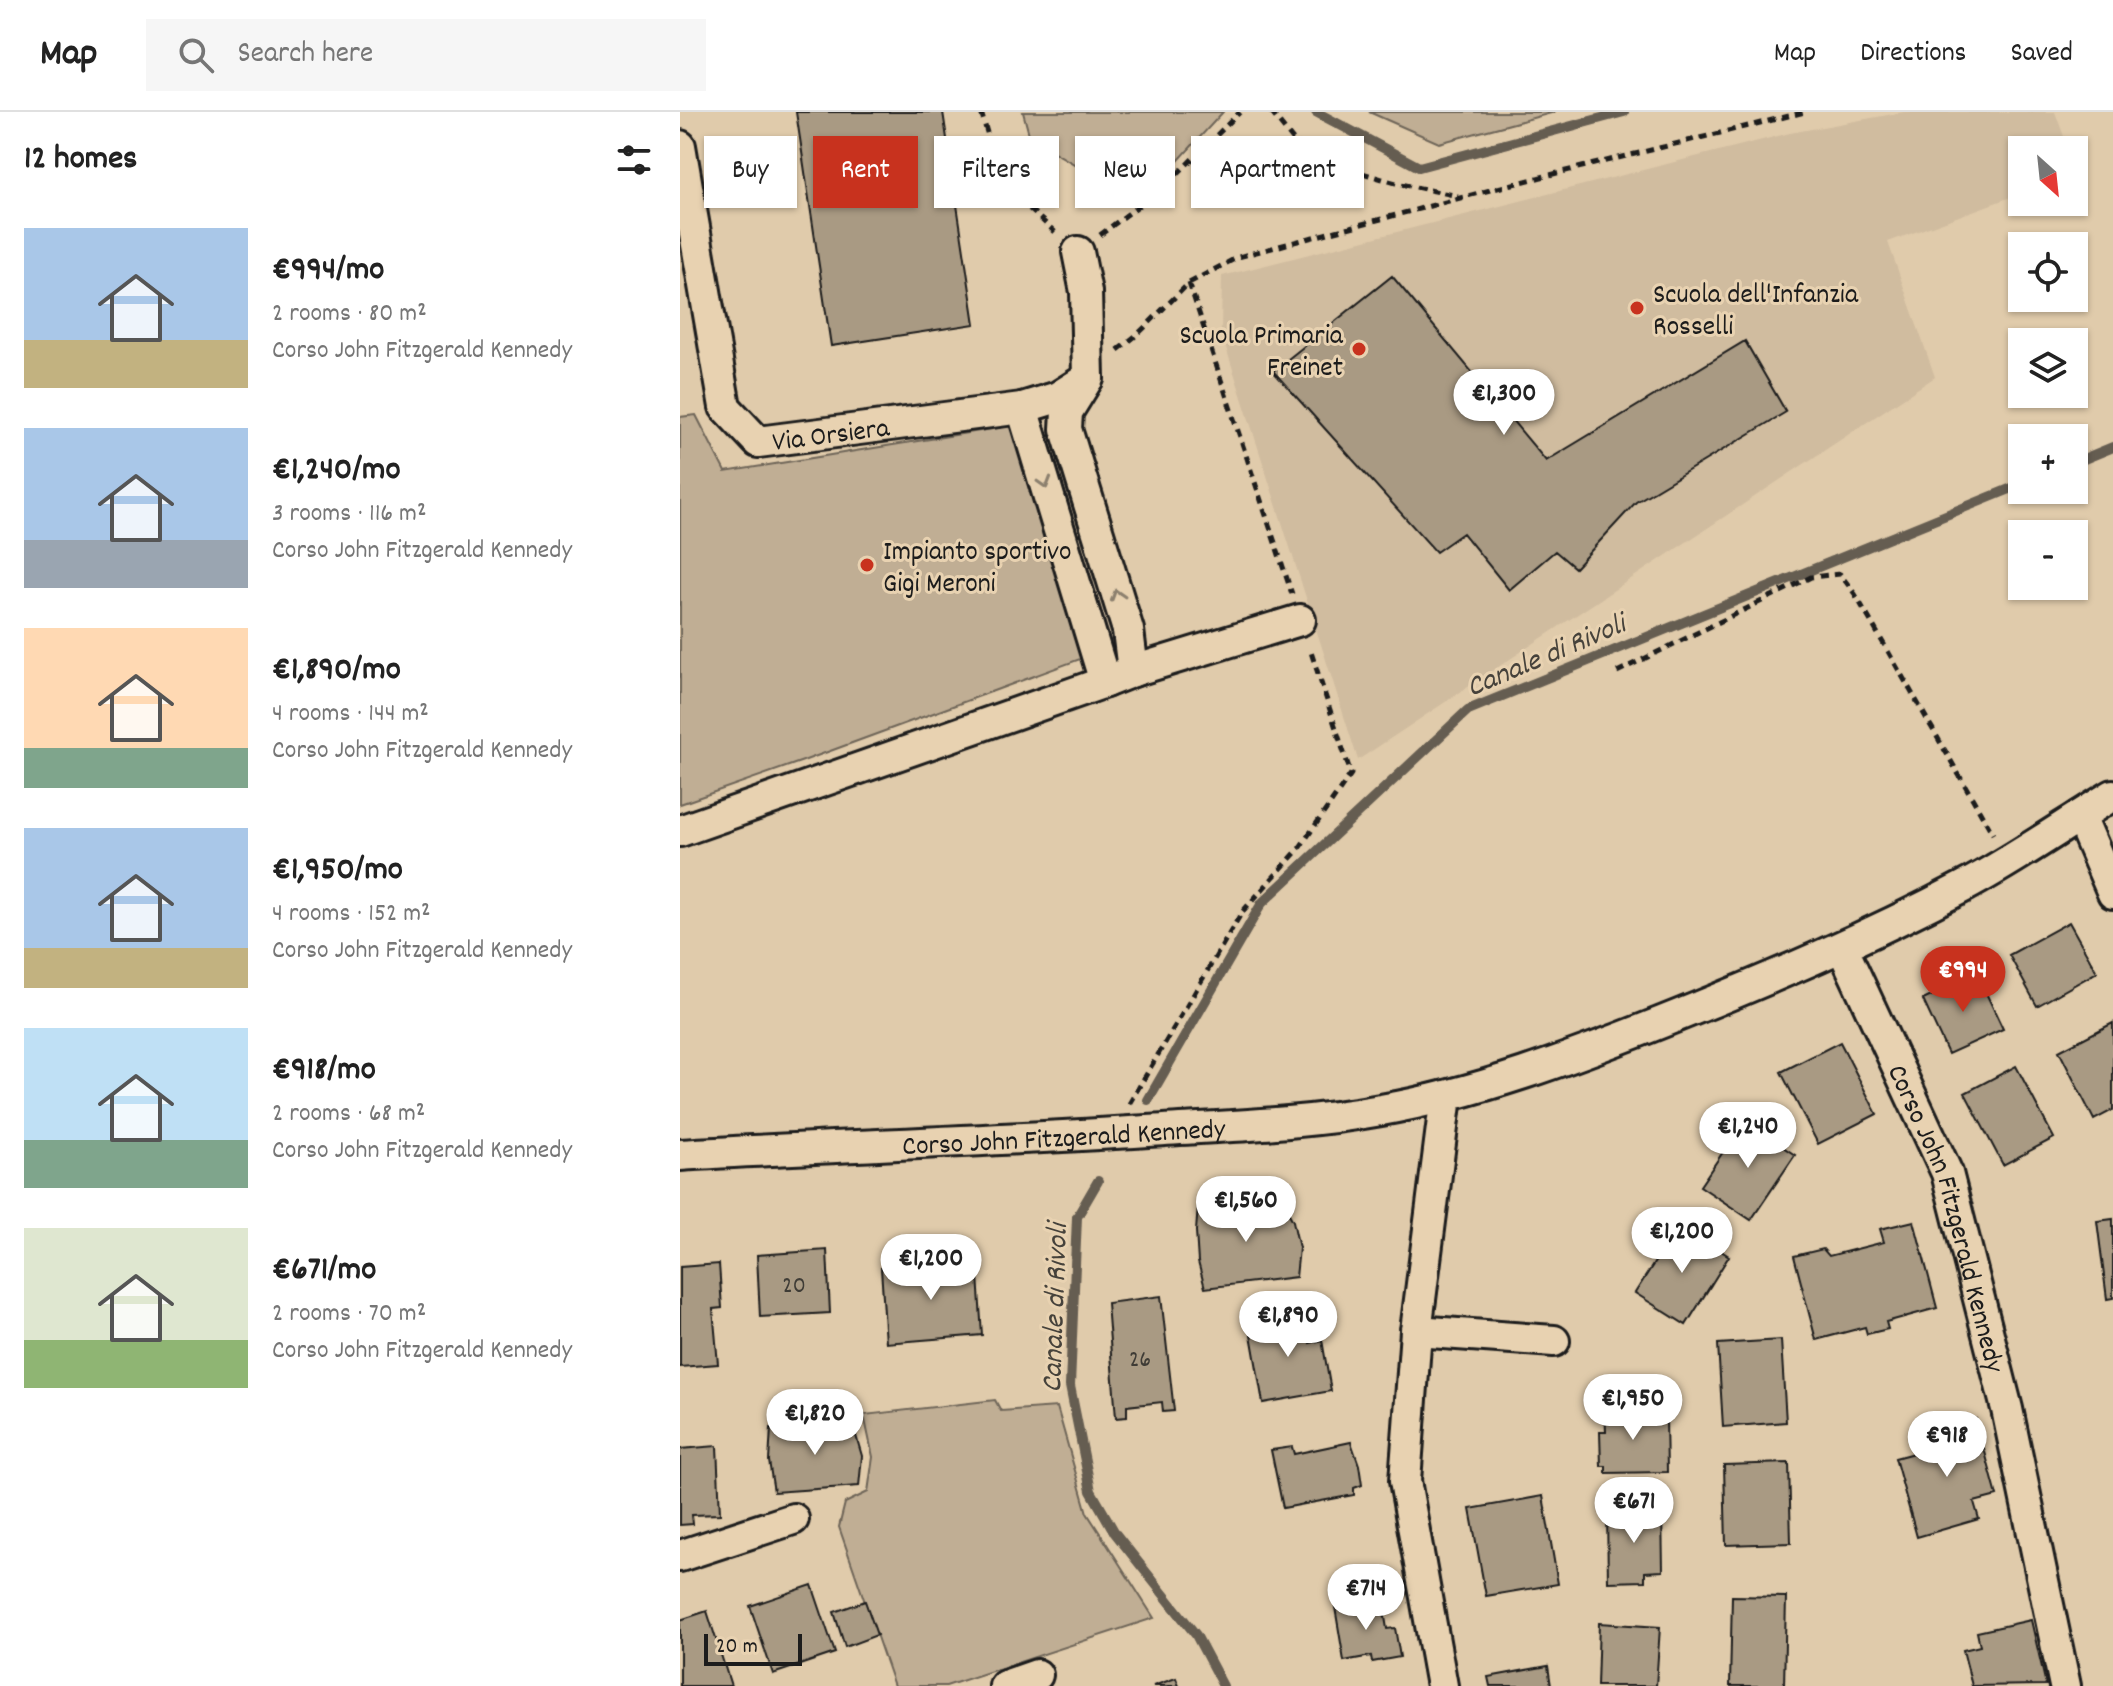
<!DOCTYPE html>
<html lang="en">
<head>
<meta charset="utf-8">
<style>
	body { margin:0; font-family:Dekko,sans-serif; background:#f6f6f6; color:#222; height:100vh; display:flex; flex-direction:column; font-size:30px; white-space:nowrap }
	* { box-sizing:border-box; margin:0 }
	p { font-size:26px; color:#767676 }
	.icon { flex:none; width:44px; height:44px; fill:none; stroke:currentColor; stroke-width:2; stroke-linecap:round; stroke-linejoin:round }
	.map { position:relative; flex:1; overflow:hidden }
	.details { display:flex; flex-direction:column; background:#fff; width:680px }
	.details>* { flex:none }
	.hud { position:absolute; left:24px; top:24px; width:760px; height:72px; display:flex; gap:16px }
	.needle { width:52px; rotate:153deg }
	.controls { position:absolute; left:1328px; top:24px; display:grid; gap:16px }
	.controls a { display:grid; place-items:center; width:80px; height:80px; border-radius:0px; background:#fff; box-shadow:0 2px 6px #0004; font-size:40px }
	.scale { position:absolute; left:24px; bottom:20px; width:98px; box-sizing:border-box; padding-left:8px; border:4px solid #1c1c1c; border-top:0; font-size:22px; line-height:28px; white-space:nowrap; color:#1c1c1c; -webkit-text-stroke:6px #e8d2b1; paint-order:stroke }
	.price { position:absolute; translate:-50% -68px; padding:0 18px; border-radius:28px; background:#fff; color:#222; font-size:26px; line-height:52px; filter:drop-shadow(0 2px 4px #0008) }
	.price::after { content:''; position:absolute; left:50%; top:48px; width:24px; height:18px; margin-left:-12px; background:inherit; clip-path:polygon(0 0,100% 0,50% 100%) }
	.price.selected { background:#c8321e; color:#fff }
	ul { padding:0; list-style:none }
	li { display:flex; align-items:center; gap:24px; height:200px; padding:0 24px }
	li span { display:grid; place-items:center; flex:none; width:224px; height:160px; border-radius:0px; color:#555 }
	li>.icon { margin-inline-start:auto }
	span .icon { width:96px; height:96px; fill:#fffc; stroke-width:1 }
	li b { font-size:34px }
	h2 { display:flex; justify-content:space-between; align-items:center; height:96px; padding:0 24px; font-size:34px }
	.tag { padding:0 28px; border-radius:0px; background:#fff; box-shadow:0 2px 6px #0004; font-size:28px; line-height:72px }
	.tag.selected { background:#c8321e; color:#fff }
	header { display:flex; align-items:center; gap:48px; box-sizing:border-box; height:112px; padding:0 40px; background:#fff; border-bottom:2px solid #e0e0e0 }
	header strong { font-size:38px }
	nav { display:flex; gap:44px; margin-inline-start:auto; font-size:28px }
	.search { width:560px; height:72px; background:#f6f6f6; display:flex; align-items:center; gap:20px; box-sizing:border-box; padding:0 28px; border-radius:0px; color:#767676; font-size:30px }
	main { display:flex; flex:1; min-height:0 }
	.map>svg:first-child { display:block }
	.built { fill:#d0bc9f }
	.green { fill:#c0ae94; stroke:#6e6558; stroke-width:2 }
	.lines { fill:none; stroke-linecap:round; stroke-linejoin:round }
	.stream { stroke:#655d51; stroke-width:10 }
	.building { fill:#a99a83; stroke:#1c1c1c; stroke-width:2 }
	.street-casing { stroke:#1c1c1c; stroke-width:36 }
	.path { stroke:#1c1c1c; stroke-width:5; stroke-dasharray:8 6; stroke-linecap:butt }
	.street { stroke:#e8d2b1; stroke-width:30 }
	.oneway { stroke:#8c806e }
	.poi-dot { fill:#c8321e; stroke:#e8d2b1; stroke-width:3 }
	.labels { text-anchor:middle; stroke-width:6; stroke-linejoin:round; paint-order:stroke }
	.number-label { font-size:24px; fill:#3f3c36 }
	.poi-label { font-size:28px; fill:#1c1c1c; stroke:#e8d2b1; text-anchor:start }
	.street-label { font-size:28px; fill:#1c1c1c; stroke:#e8d2b1 }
	.water-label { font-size:30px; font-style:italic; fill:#46423b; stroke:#e8d2b1 }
</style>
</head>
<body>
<header>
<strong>Map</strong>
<div class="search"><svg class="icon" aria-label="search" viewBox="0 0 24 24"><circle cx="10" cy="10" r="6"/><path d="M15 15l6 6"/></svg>Search here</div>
<nav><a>Map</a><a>Directions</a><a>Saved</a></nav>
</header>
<main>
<section class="details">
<h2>12 homes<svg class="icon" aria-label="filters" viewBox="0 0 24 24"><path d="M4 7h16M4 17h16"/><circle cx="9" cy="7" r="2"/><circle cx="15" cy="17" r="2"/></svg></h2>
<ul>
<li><span style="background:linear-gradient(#a9c7e8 70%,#c2b280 0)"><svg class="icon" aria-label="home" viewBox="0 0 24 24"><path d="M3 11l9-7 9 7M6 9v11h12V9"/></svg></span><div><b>€994/mo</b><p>2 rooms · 80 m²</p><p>Corso John Fitzgerald Kennedy</p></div></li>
<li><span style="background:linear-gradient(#a9c7e8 70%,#9aa5b1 0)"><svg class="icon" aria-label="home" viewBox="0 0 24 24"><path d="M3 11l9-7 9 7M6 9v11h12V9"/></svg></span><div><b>€1,240/mo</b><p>3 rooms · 116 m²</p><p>Corso John Fitzgerald Kennedy</p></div></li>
<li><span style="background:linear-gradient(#ffd9b3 75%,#7fa58c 0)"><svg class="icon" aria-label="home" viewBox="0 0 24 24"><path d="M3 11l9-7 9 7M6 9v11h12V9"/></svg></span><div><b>€1,890/mo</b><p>4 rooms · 144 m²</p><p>Corso John Fitzgerald Kennedy</p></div></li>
<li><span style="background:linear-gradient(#a9c7e8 75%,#c2b280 0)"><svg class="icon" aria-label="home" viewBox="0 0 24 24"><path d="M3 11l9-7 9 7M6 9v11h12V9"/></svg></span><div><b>€1,950/mo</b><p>4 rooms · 152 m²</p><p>Corso John Fitzgerald Kennedy</p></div></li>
<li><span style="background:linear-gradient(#bfe0f5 70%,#7fa58c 0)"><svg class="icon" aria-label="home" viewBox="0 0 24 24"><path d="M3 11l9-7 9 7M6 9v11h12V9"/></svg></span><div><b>€918/mo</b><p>2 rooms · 68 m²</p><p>Corso John Fitzgerald Kennedy</p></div></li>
<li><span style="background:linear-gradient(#dfe7d0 70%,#8fb573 0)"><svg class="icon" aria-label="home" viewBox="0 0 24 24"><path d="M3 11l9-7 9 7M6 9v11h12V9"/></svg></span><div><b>€671/mo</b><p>2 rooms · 70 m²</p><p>Corso John Fitzgerald Kennedy</p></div></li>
</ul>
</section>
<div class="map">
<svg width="1433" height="1574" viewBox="0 0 1433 1574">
	<rect width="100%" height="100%" fill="#e0cbab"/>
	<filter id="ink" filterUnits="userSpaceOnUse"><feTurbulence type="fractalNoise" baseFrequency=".0125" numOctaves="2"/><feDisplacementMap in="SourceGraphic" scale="16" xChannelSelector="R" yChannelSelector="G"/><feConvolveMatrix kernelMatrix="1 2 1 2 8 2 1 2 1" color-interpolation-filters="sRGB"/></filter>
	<g filter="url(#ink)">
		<!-- built -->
		<path class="built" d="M1224,0H1375L1389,38H1342V81L1208,130L1255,265L678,648L541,220L542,164L1110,21Z"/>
		<!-- green -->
		<path class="green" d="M343,0H543L488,60L449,84L350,26Z
			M689,0H875L759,31Z
			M16,303L45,360L331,314L403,546L123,649L0,692V305Z
			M315,1288L321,1299L377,1295L407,1401L474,1506L266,1574H214L159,1415L165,1391L188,1380L193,1345L184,1303Z"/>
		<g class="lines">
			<!-- stream -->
			<path class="stream" d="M636,0L739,55L944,0
				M1394,351L1433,335
				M468,988L582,791L788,598L1342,372
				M418,1069L397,1105L390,1274L411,1379L435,1421L516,1523L543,1574"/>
		</g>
		<!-- building -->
		<path class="building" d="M116,0H263L295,212L151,234Z
			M712,164L866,349L1065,229L1106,300L956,390L895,456L875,439L829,478L783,421L756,440L593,259Z
			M1389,810L1417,860L1357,894L1329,843Z
			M1297,862L1323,917L1268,942L1243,888Z
			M1433,911V998L1414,1008L1379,939Z
			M1160,930L1197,1002L1138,1032L1101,960Z
			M1336,954L1374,1026L1323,1053L1285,981Z
			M1064,1009L1115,1043L1071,1108L1020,1074Z
			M601,1087L613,1109L619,1136L616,1165L525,1176L518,1150L516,1119L518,1094L551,1091L557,1109H564L570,1108L571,1089Z
			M1433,1107V1186L1427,1187L1417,1109Z
			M1234,1109L1257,1196L1206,1210L1208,1217L1187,1222L1185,1215L1136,1228L1114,1144L1143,1137L1149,1144L1204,1130L1200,1117Z
			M999,1112L1049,1144L1006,1213L955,1181Z
			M147,1138L150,1201L80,1205L77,1143Z
			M297,1149L302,1223L206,1231L201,1156Z
			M39,1152L42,1196L33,1197L38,1252L0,1255V1155Z
			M481,1184L494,1299L483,1300L482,1290L447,1294V1305L436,1306L427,1191Z
			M624,1201L630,1231L642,1228L651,1279L583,1291L569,1211Z
			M1101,1228L1106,1310L1043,1315L1038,1232Z
			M963,1293L964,1308L986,1307L987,1360L926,1361V1354H921L920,1320H926L925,1294Z
			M1296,1307L1317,1384L1294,1390L1299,1407L1237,1425L1215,1346L1252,1336L1247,1321Z
			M172,1310L182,1344L179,1374L94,1380L89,1349L91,1316Z
			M671,1330L679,1353L682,1373L674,1376V1383L603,1396L591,1338L612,1335L614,1342Z
			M37,1334L40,1402L12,1403L13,1412L0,1413V1337Z
			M1109,1351L1111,1431L1046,1433L1044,1353Z
			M863,1384L878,1472L806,1484L790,1397Z
			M982,1398L983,1459L965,1460V1469L928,1470L927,1399Z
			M132,1473L155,1541L93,1562L70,1494Z
			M1052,1484L1106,1485L1104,1574H1050Z
			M702,1487L707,1517L715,1516L720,1545L692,1550L691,1544L664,1549L655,1495Z
			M185,1489L197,1523L165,1535L154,1500Z
			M27,1499L51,1574H0V1508Z
			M1351,1508L1366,1573L1292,1574L1283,1538L1300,1534L1297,1520Z
			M919,1511L980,1515L976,1574H917Z
			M868,1554L871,1574H810L808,1565Z
			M496,1566L499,1574H473Z"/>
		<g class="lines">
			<defs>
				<g id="street">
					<path id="s1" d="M0,34L45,295L78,330L342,296L378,285L408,266"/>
					<path d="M398,140L406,180L408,266L387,300L386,317L448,518L453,559"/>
					<path d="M342,296L425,570"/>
					<path d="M1400,704L1433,781"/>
					<path d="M0,719L425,570L453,559L620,508"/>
					<path id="s2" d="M1162,835L1267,1061L1327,1297L1385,1574"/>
					<path id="s3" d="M0,1043C156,1034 312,1029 468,1019C546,1014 624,1012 701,998C798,981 891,946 982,910C1085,869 1187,826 1285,774C1336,747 1384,713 1433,683"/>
					<path d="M736,1219L874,1229"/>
					<path d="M0,1444L113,1407"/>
					<path d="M325,1574L357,1563"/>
					<path d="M762,1574L725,1369L736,1219L766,984"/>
				</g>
			</defs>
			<!-- street casing -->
			<use href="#street" class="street-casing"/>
			<!-- path -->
			<path class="path" d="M301,0L322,72L375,120
				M591,0L613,28L669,57L716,71L778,84
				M420,123L487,72L560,0
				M509,171L612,482
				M438,238L458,222L509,171L558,145L829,73L1125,0
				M937,560L1131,465L1160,462L1175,482L1313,722
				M449,992L562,800L618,738L671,662L630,537"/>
			<!-- street -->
			<use href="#street" class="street"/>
		</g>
		<!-- one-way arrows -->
		<defs><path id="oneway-chevron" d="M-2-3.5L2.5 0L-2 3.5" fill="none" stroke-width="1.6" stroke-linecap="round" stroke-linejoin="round" transform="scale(2)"/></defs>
		<g class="oneway">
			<use href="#oneway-chevron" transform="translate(365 371) rotate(73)"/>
			<use href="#oneway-chevron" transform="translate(437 483) rotate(-107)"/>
		</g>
	</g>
	<!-- markers -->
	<g class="poi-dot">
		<circle cx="957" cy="196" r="8"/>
		<circle cx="679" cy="237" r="8"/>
		<circle cx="187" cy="453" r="8"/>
	</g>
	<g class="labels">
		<!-- number labels -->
		<g class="number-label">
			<text x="114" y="1180">20</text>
			<text x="460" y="1254">26</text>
		</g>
		<!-- poi labels -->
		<g class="poi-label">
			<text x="973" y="190">Scuola dell'Infanzia<tspan x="973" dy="32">Rosselli</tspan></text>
			<text x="663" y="231" text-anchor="end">Scuola Primaria<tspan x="663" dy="32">Freinet</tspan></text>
			<text x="203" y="447">Impianto sportivo<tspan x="203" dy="32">Gigi Meroni</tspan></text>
		</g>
		<!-- street labels -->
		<g class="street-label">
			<text dy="10" stroke="none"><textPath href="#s1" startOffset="386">Via Orsiera</textPath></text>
			<text dy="10" stroke="none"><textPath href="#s3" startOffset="384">Corso John Fitzgerald Kennedy</textPath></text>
			<text dy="10" stroke="none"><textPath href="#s2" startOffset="292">Corso John Fitzgerald Kennedy</textPath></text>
		</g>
		<!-- water labels -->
		<g class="water-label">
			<text transform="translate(865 542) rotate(-23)" y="10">Canale di Rivoli</text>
			<text transform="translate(373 1196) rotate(-88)" y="10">Canale di Rivoli</text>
		</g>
	</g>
</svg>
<div class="controls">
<a><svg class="needle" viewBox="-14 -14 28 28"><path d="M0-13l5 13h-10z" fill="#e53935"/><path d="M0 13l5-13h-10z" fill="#767676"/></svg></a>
<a><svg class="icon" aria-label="locate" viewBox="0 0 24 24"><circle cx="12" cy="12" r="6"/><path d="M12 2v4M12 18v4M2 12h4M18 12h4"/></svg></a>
<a><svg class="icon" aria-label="layers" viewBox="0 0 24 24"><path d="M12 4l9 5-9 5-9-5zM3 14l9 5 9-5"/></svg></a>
<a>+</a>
<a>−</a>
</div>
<div class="scale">20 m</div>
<b class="price" style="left:824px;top:325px">€1,300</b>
<b class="price selected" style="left:1283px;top:902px">€994</b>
<b class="price" style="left:1068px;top:1058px">€1,240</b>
<b class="price" style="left:566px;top:1132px">€1,560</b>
<b class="price" style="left:1002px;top:1163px">€1,200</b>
<b class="price" style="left:251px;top:1190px">€1,200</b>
<b class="price" style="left:608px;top:1247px">€1,890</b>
<b class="price" style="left:953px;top:1330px">€1,950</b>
<b class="price" style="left:135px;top:1345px">€1,820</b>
<b class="price" style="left:1267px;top:1367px">€918</b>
<b class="price" style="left:954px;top:1433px">€671</b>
<b class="price" style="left:686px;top:1520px">€714</b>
<div class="hud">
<a class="tag">Buy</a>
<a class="tag selected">Rent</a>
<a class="tag">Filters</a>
<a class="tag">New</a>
<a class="tag">Apartment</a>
</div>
</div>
</main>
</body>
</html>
